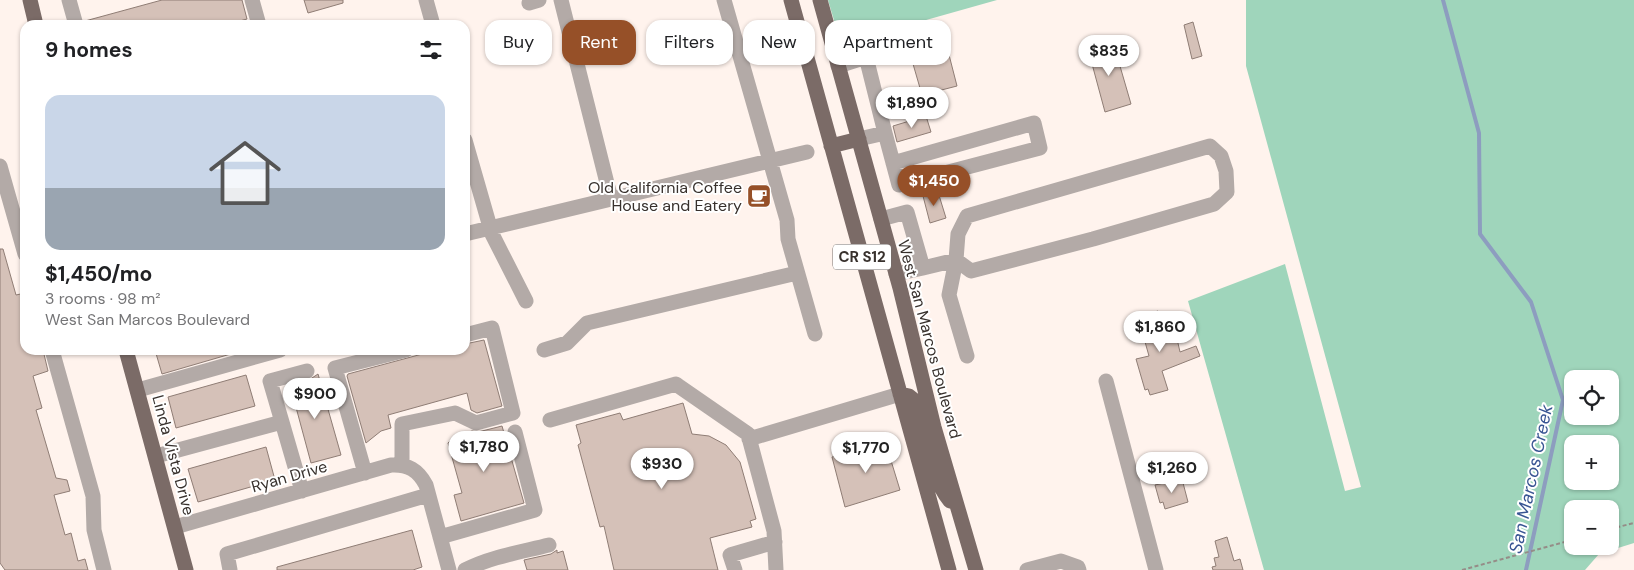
<!DOCTYPE html>
<html lang="en">
<head>
<meta charset="utf-8">
<style>
	body { margin:0; font-family:"DM Sans",sans-serif; background:#f2f2f2; color:#202124; height:100vh; display:flex; flex-direction:column; font-size:19px; white-space:nowrap }
	* { box-sizing:border-box; margin:0 }
	p { font-size:16px; color:#757577 }
	.icon { flex:none; width:28px; height:28px; fill:none; stroke:currentColor; stroke-width:2; stroke-linecap:round; stroke-linejoin:round }
	.map { position:relative; flex:1; overflow:hidden }
	.panel { position:absolute; left:20px; top:20px; width:450px; height:335px; display:flex; flex-direction:column; background:#fff; border-radius:15px; box-shadow:0 1px 4px #0004 }
	.panel>* { flex:none }
	.hud { position:absolute; left:485px; top:20px; width:475px; height:45px; display:flex; gap:10px }
	.buttons { position:absolute; left:1564px; top:370px; display:grid; gap:10px }
	.buttons a { display:grid; place-items:center; width:55px; height:55px; border-radius:10px; background:#fff; box-shadow:0 1px 4px #0004; font-size:25px }
	.price { position:absolute; translate:-50% -42px; padding:0 11px; border-radius:18px; background:#fff; color:#222; font-size:16px; line-height:32px; filter:drop-shadow(0 1px 2px #0008) }
	.price::after { content:''; position:absolute; left:50%; top:30px; width:15px; height:11px; margin-left:-8px; background:inherit; clip-path:polygon(0 0,100% 0,50% 100%) }
	.price.current { background:#965028; color:#fff }
	ul { padding:0; list-style:none }
	li { display:grid; align-content:center; gap:10px; height:265px; padding:0 25px }
	li+li { border-top:1px solid #e0e0e0 }
	li span { display:grid; place-items:center; height:155px; border-radius:15px; color:#555 }
	li>.icon { margin-inline-start:auto }
	span .icon { width:90px; height:90px; fill:#fffc; stroke-width:1 }
	li b { font-size:21px }
	h2 { display:flex; justify-content:space-between; align-items:center; height:60px; padding:0 25px; font-size:21px }
	.pill { padding:0 18px; border-radius:15px; background:#fff; box-shadow:0 1px 4px #0004; font-size:18px; line-height:45px }
	.pill.current { background:#965028; color:#fff }
	.map>svg:first-child { display:block }
	.green { fill:#9fd5bb; fill-rule:evenodd }
	.lines { fill:none; stroke-linecap:round; stroke-linejoin:round }
	.stream { stroke:#8d9dbf; stroke-width:4 }
	.building { fill:#d5c1b8; stroke:#8f7d75 }
	.path { stroke:#958c87; stroke-width:2; stroke-dasharray:4 2.5; stroke-linecap:butt }
	.minor { stroke:#b3aaa7; stroke-width:15 }
	.major { stroke:#7b6b67; stroke-width:15 }
	.labels { text-anchor:middle; stroke-width:4; stroke-linejoin:round; paint-order:stroke }
	.shield { fill:#fff; stroke:#746f6c; stroke-width:1 }
	.shield-label { font-size:15px; font-weight:bold; fill:#38312d }
	.poi-label { font-size:16px; fill:#38312d; stroke:#fff; text-anchor:end }
	.street-label { font-size:16px; fill:#38312d; stroke:#fff }
	.water-label { font-size:18px; font-style:italic; fill:#395593; stroke:#fff }
</style>
</head>
<body>
<div class="map">
<svg width="1634" height="570" viewBox="0 0 1634 570">
	<rect width="100%" height="100%" fill="#fff3ed"/>
	<!-- green -->
	<path class="green" d="M828,0H997L841,44Z
		M1246,0H1634V543L1599,554L1585,570H1264L1188,301L1285,264L1345,491L1361,487L1246,66ZM1572,379H1610V416H1572ZM1572,444H1610V481H1572ZM1572,509H1610V546H1572Z"/>
	<g class="lines">
		<!-- stream -->
		<path class="stream" d="M1443,0L1479,133L1480,234L1531,302L1563,400L1526,570"/>
	</g>
	<!-- building -->
	<path class="building" d="M162,0H242L247,19L225,25H85V21Z
		M304,0H343V3L308,13Z
		M1193,22L1202,56L1192,59L1184,25Z
		M1113,42L1131,104L1105,112L1088,49Z
		M947,47L957,86L922,95L911,57Z
		M926,116L931,132L897,142L893,126Z
		M938,192L946,218L930,223L923,196Z
		M0,249H3L16,295L25,293V350H43L48,371L33,376L42,408L36,410L56,478L67,480L70,491L54,495L65,535L71,533L78,561L85,559L88,570H5L0,563Z
		M1158,311L1164,333L1175,330L1180,352L1196,346L1200,356L1162,371L1168,390L1150,395L1148,389L1145,390L1136,359L1149,356L1138,317Z
		M484,340L502,406L477,413L471,410L467,393L388,415L391,428L381,431L366,443L347,376L348,374L437,350H465V344Z
		M155,350H241V351L162,374Z
		M318,374L341,455L311,463L290,385L309,380Z
		M246,375L255,406L176,428L168,397Z
		M683,403L692,434L709,436L726,445L740,462L756,519L750,521L752,527L710,538L718,570H614L604,526L600,527L578,445L581,443L576,425L620,413L623,420Z
		M502,426L524,503L461,521L454,495L462,493L448,443L456,436L472,431L478,432Z
		M885,441L900,490L845,507L832,457Z
		M266,447L275,480L198,502L188,469Z
		M1182,479L1188,502L1165,509L1163,502L1160,503L1155,485Z
		M412,530L422,567L413,570H277V567Z
		M1227,537L1234,561L1240,559L1243,570H1213L1212,567L1216,566L1214,558L1219,557L1215,541Z
		M557,550V553L563,551L568,570H527L524,560L551,554Z"/>
	<g class="lines">
		<!-- path -->
		<path class="path" d="M1610,529L1634,523
			M1462,570L1572,540"/>
		<!-- minor -->
		<path class="minor" d="M69,0L76,25
			M252,0L259,25
			M426,0L433,25
			M561,0L611,199
			M724,0L787,220L788,239L815,334
			M529,3L539,0
			M838,66L866,57L885,133L899,185L1040,148L1034,123L893,163
			M859,139L885,133
			M465,140L492,234L526,301
			M0,166L25,254
			M881,219L907,212L923,268L896,274
			M465,234L807,152
			M923,268L956,260L971,271L1093,239L1214,204L1227,192L1226,171L1221,156L1210,146L967,216L958,234L956,260L949,295L967,356
			M52,350L93,496L94,530L104,570
			M544,350L567,343L587,323L797,273
			M1106,381L1156,570
			M138,390L280,350
			M550,420L676,384L680,387L748,434L774,531L776,570
			M282,422L270,381L307,371
			M749,439L900,394
			M156,456L282,422L302,491
			M402,464V424L455,413L476,423L513,413L492,328L465,335
			M365,473L335,368L406,350
			M175,527L391,465C408,464 418,470 426,485L449,570
			M440,537L535,510L515,432
			M230,570L227,554L428,495
			M465,570C490,557 521,552 549,545
			M735,570L730,555L775,542
			M1027,570L1061,561L1078,567L1079,570"/>
		<!-- major -->
		<path class="major" d="M30,0L36,25
			M791,0L949,570
			M820,0L900,288L934,427L976,570
			M831,146L859,139
			M126,350L186,570
			M900,394L909,396L914,400C925,430 930,477 950,501"/>
	</g>
	<!-- icons -->
	<defs>
		<symbol id="cafe-square" viewBox="-11 -11 22 22"><rect x="-9" y="-9" width="18" height="18" rx="4" fill="#965028" stroke="#fff"/><path d="M-5.5-4.5H6V0H3Q3 3.5 0 3.5H-2.5Q-5.5 3.5-5.5 0ZM3-3.2v2h1.7v-2ZM-6 4.5H4V6H-6Z" fill="#fff"/></symbol>
	</defs>
	<g fill-rule="evenodd">
		<use href="#cafe-square" x="745" y="182" width="28" height="28"/>
	</g>
	<g class="labels">
		<!-- shield labels -->
		<rect class="shield" x="833" y="244.5" width="58" height="25" rx="4"/>
		<g class="shield-label">
			<text x="862" y="262">CR S12</text>
		</g>
		<!-- poi labels -->
		<g class="poi-label">
			<text x="742" y="193">Old California Coffee<tspan x="742" dy="18">House and Eatery</tspan></text>
		</g>
		<!-- street labels -->
		<g class="street-label">
			<text transform="translate(930 339) rotate(75)" y="6">West San Marcos Boulevard</text>
			<text transform="translate(174 455) rotate(75)" y="6">Linda Vista Drive</text>
			<text transform="translate(289 476) rotate(-16)" y="6">Ryan Drive</text>
		</g>
		<!-- water labels -->
		<g class="water-label">
			<text transform="translate(1531 479) rotate(-78)" y="6">San Marcos Creek</text>
		</g>
	</g>
</svg>
<div class="buttons">
<a><svg class="icon" aria-label="locate" viewBox="0 0 24 24"><circle cx="12" cy="12" r="6"/><path d="M12 2v4M12 18v4M2 12h4M18 12h4"/></svg></a>
<a>+</a>
<a>−</a>
</div>
<b class="price" style="left:1109px;top:77px">$835</b>
<b class="price" style="left:912px;top:129px">$1,890</b>
<b class="price current" style="left:934px;top:207px">$1,450</b>
<b class="price" style="left:1160px;top:353px">$1,860</b>
<b class="price" style="left:315px;top:420px">$900</b>
<b class="price" style="left:484px;top:473px">$1,780</b>
<b class="price" style="left:866px;top:474px">$1,770</b>
<b class="price" style="left:662px;top:490px">$930</b>
<b class="price" style="left:1172px;top:494px">$1,260</b>
<div class="hud">
<a class="pill">Buy</a>
<a class="pill current">Rent</a>
<a class="pill">Filters</a>
<a class="pill">New</a>
<a class="pill">Apartment</a>
</div>
<section class="panel">
<h2>9 homes<svg class="icon" aria-label="filters" viewBox="0 0 24 24"><path d="M4 7h16M4 17h16"/><circle cx="9" cy="7" r="2"/><circle cx="15" cy="17" r="2"/></svg></h2>
<ul>
<li><span style="background:linear-gradient(#c9d6e8 60%,#9aa5b1 0)"><svg class="icon" aria-label="home" viewBox="0 0 24 24"><path d="M3 11l9-7 9 7M6 9v11h12V9"/></svg></span><div><b>$1,450/mo</b><p>3 rooms · 98 m²</p><p>West San Marcos Boulevard</p></div></li>
</ul>
</section>
</div>
</body>
</html>
